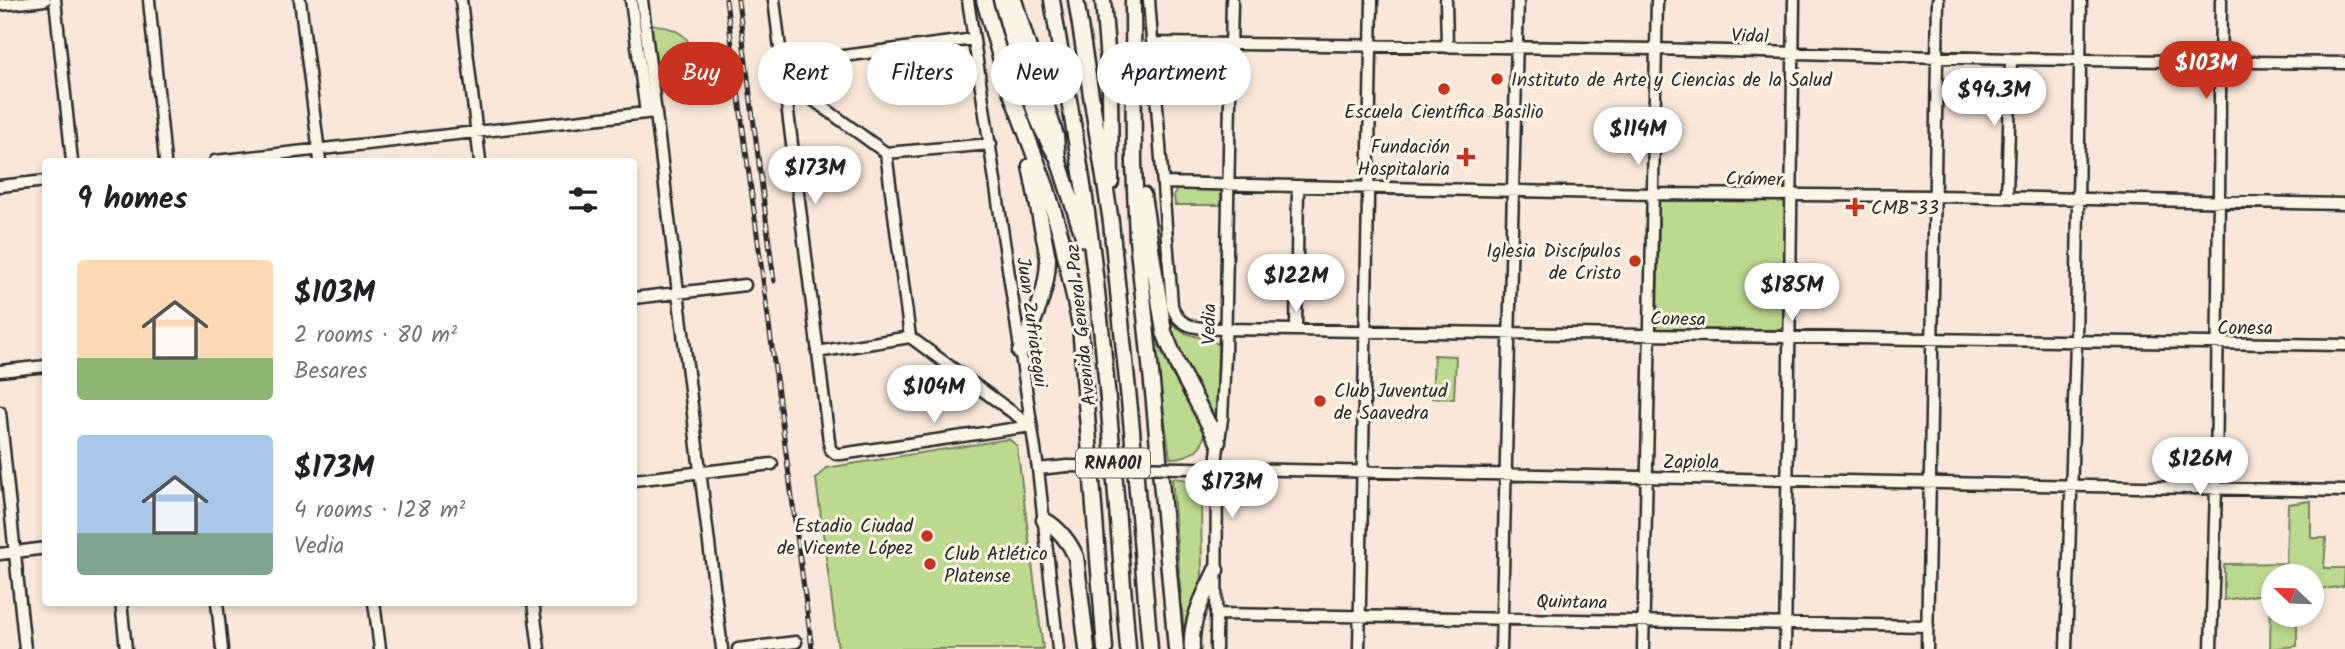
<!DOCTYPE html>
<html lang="en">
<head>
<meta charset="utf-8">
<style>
	body { margin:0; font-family:Kalam,sans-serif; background:#f2f2f2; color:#202124; height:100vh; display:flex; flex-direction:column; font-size:26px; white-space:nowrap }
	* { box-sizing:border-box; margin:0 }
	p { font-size:23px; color:#757577 }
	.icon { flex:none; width:38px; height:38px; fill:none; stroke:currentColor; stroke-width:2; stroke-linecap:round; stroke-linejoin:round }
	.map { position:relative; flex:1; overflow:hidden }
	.side { position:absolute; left:42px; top:158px; width:595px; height:448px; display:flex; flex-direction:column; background:#fff; border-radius:7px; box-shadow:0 4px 10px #0003 }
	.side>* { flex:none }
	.banner { position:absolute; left:658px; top:42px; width:665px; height:63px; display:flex; gap:14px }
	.needle { width:46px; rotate:293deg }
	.fabs { position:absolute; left:2261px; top:564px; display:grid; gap:14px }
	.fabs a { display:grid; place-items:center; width:63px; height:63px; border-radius:50%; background:#fff; box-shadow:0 4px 10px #0003; font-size:35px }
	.price { position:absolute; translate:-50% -60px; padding:0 16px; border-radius:24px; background:#fff; color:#222; font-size:23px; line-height:46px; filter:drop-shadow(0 2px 4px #0008) }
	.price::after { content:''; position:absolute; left:50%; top:42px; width:21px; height:16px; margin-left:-10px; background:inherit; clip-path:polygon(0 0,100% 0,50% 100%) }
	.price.current { background:#c8321e; color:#fff }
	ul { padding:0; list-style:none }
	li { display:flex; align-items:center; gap:21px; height:175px; padding:0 35px }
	li span { display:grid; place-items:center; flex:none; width:196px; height:140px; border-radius:7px; color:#555 }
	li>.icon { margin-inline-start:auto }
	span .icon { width:84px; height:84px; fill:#fffc; stroke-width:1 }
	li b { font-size:30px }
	h2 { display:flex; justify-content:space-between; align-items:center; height:84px; padding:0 35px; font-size:30px }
	.pill { padding:0 24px; border-radius:32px; background:#fff; box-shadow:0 4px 10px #0003; font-size:24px; line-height:63px }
	.pill.current { background:#c8321e; color:#fff }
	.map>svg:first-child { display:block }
	.green { fill:#bcd990; stroke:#74825e; stroke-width:2 }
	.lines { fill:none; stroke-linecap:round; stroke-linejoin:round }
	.minor-casing { stroke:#2b2b2b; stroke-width:15 }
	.highway-casing { stroke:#2b2b2b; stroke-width:19 }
	.minor { stroke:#fcf5e5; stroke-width:10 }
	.highway { stroke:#fcf5e5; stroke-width:14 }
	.rail-casing { stroke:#2b2b2b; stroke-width:5 }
	.rail { stroke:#fcf5e5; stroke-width:2.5; stroke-dasharray:8; stroke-linecap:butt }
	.minor-bridge-casing { stroke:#2b2b2b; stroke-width:15; stroke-linecap:butt }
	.minor-bridge { stroke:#fcf5e5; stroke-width:10 }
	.poi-dot { fill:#c8321e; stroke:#fcf5e5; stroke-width:2.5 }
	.labels { text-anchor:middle; stroke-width:6; stroke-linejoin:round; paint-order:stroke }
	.shield { fill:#fcf5e5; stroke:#6a6863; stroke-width:2 }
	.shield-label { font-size:18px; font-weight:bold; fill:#2b2b2b }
	.street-label { font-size:19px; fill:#2b2b2b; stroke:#fcf5e5 }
	.poi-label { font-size:19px; fill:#2b2b2b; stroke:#fcf5e5; text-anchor:start }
</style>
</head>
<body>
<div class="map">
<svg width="2345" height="649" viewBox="0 0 2345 649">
	<rect width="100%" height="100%" fill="#f9e8d9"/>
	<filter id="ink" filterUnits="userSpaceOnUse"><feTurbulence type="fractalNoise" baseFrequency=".0143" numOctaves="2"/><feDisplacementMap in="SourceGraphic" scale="14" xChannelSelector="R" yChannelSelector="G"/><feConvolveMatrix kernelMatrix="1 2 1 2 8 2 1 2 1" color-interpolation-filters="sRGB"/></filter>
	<g filter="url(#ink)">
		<!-- green -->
		<path class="green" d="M646,23C656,25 668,26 678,32C697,43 698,71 680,84C672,90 663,91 654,93Z
			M1217,188L1221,191V205H1175L1174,195L1177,189Z
			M1787,199L1783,330L1657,329L1659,201Z
			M1144,264H1146L1159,346L1173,376L1203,424C1209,448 1190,458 1170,458Z
			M1166,315C1170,320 1174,326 1178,329C1190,338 1206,336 1218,344L1217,412L1213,417C1190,382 1177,355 1166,315Z
			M1434,355L1456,356L1454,399L1432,398Z
			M1009,439L1017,446L1043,649H838L816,479L826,468Z
			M1172,478L1183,479L1192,484L1201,499L1202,577L1189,614L1186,636L1187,649H1185Z
			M2311,501V538H2326L2324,568H2345L2344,586L2312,591V576H2273V614H2297V646L2270,649L2271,593L2224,600V564L2286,563L2288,504Z"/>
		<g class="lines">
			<defs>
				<path id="minor" d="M55,0L72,161
					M149,0L165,161
					M300,0L320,161
					M461,0L480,161
					M631,0L646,113
					M642,0L722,649
					M774,0L830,449L836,454H841L1031,426
					M968,0L1038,469L1058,649
					M1149,0L1172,305C1178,331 1203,328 1225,329L2345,345
					M1446,0L1447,47
					M0,5L45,0
					M1154,43L1655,49L2011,59L2345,63
					M782,64L974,39
					M783,78L886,153L910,337L1031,426
					M886,153L991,144
					M215,161L655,112
					M1163,183L1653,194L1936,196L2345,204
					M0,186L46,181
					M2007,197L2011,59
					M634,298L745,285
					M1296,329L1298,186
					M817,352L910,337
					M0,371L46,366
					M0,412L25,649
					M1184,468L2345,491
					M1038,469L1067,466
					M634,480L772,464
					M0,554L46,548
					M121,602L126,649
					M217,602L222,649
					M374,602L380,649
					M533,602L539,649
					M1216,614L1928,626
					M738,649L796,642
					M1216,649L1217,455L1222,419L1225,354L1232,0
					M1359,649L1372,0
					M1501,649L1518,0
					M1643,649L1657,0
					M1785,649L1794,0
					M1927,649L1938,0
					M2066,649L2076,341L2081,0
					M2211,649L2216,489L2221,0"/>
				<path id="highway" d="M984,0L1008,85L1046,186L1061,236L1080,325L1105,649
					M1001,0C1016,48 1029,113 1056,155
					M1014,0L1056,136L1058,159L1084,239
					M1052,0C1063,68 1076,136 1086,205C1107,352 1116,501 1128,649
					M1076,0L1111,222L1132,430L1150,649
					M1103,0L1110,87L1111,182
					M1133,0L1134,164L1137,239L1154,402L1176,649
					M1143,195L1164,332L1178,366L1218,442
					M1020,352C1033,322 1048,292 1048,258L1030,166
					M1044,520C1058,527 1070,543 1076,557L1087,649
					M1192,649C1190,619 1204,596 1216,570"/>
			</defs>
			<!-- minor casing -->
			<use href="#minor" class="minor-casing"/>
			<!-- highway casing -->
			<use href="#highway" class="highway-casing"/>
			<!-- minor -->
			<use href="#minor" class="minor"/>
			<!-- highway -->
			<use href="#highway" class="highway"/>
			<defs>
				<path id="rail" d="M726,0L812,649
					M738,0L774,281"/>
			</defs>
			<!-- rail casing -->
			<use href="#rail" class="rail-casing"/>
			<!-- rail -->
			<use href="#rail" class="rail"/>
			<defs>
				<path id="minor-bridge" d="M1067,466L1184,468"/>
			</defs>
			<!-- minor-bridge casing -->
			<use href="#minor-bridge" class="minor-bridge-casing"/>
			<!-- minor-bridge -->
			<use href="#minor-bridge" class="minor-bridge"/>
		</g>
	</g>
	<!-- markers -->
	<g class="poi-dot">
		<circle cx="1497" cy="79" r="7"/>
		<circle cx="1444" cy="89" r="7"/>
		<path d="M1462.5 146.5h7v7h7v7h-7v7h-7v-7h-7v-7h7z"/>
		<path d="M1851.5 196.5h7v7h7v7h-7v7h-7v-7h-7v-7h7z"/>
		<circle cx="1635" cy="261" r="7"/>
		<circle cx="1320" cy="401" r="7"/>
		<circle cx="927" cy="536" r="7"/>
		<circle cx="930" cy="564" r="7"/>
	</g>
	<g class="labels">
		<!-- shield labels -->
		<rect class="shield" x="1076" y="448.5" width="74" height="29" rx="5"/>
		<g class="shield-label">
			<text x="1113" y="469">RNA001</text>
		</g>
		<!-- street labels -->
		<g class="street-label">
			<text transform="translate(1750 35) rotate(2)" y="7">Vidal</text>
			<text transform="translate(1754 178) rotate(1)" y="7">Crámer</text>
			<text transform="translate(1678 318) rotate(1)" y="7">Conesa</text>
			<text transform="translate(1033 322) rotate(82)" y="7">Juan Zufriategui</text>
			<text transform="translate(1208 324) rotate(-89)" y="7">Vedia</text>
			<text transform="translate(1080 325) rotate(-96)" y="7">Avenida General Paz</text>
			<text x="2245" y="334">Conesa</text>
			<text x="1691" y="468">Zapiola</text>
			<text transform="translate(1572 601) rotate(1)" y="7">Quintana</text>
		</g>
		<!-- poi labels -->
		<g class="poi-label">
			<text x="1511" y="86">Instituto de Arte y Ciencias de la Salud</text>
			<text x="1444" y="118" text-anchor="middle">Escuela Científica Basilio</text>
			<text x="1450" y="153" text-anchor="end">Fundación<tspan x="1450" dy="22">Hospitalaria</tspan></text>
			<text x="1871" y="214">CMB 33</text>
			<text x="1621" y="257" text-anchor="end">Iglesia Discípulos<tspan x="1621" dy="22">de Cristo</tspan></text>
			<text x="1334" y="397">Club Juventud<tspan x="1334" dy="22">de Saavedra</tspan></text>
			<text x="913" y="532" text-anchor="end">Estadio Ciudad<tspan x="913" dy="22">de Vicente López</tspan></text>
			<text x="944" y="560">Club Atlético<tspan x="944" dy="22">Platense</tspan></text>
		</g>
	</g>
</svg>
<div class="fabs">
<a><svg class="needle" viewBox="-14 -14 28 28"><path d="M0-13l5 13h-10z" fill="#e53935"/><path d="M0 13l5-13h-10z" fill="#757577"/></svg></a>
</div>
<b class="price current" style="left:2206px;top:101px">$103M</b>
<b class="price" style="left:1994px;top:128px">$94.3M</b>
<b class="price" style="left:1638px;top:167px">$114M</b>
<b class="price" style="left:815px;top:206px">$173M</b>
<b class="price" style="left:1296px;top:314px">$122M</b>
<b class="price" style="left:1792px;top:323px">$185M</b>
<b class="price" style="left:934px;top:425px">$104M</b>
<b class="price" style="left:2200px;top:497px">$126M</b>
<b class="price" style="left:1232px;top:520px">$173M</b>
<div class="banner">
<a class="pill current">Buy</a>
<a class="pill">Rent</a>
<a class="pill">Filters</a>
<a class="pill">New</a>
<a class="pill">Apartment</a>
</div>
<section class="side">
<h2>9 homes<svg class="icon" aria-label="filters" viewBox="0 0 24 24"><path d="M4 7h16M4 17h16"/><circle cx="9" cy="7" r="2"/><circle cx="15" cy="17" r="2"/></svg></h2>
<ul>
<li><span style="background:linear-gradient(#ffd9b3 70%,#8fb573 0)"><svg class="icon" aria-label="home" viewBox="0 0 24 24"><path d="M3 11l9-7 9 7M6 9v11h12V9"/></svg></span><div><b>$103M</b><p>2 rooms · 80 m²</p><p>Besares</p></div></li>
<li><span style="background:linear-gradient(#a9c7e8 70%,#7fa58c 0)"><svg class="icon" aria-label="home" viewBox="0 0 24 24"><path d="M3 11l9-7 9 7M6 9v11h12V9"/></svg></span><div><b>$173M</b><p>4 rooms · 128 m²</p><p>Vedia</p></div></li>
</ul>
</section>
</div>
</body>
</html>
